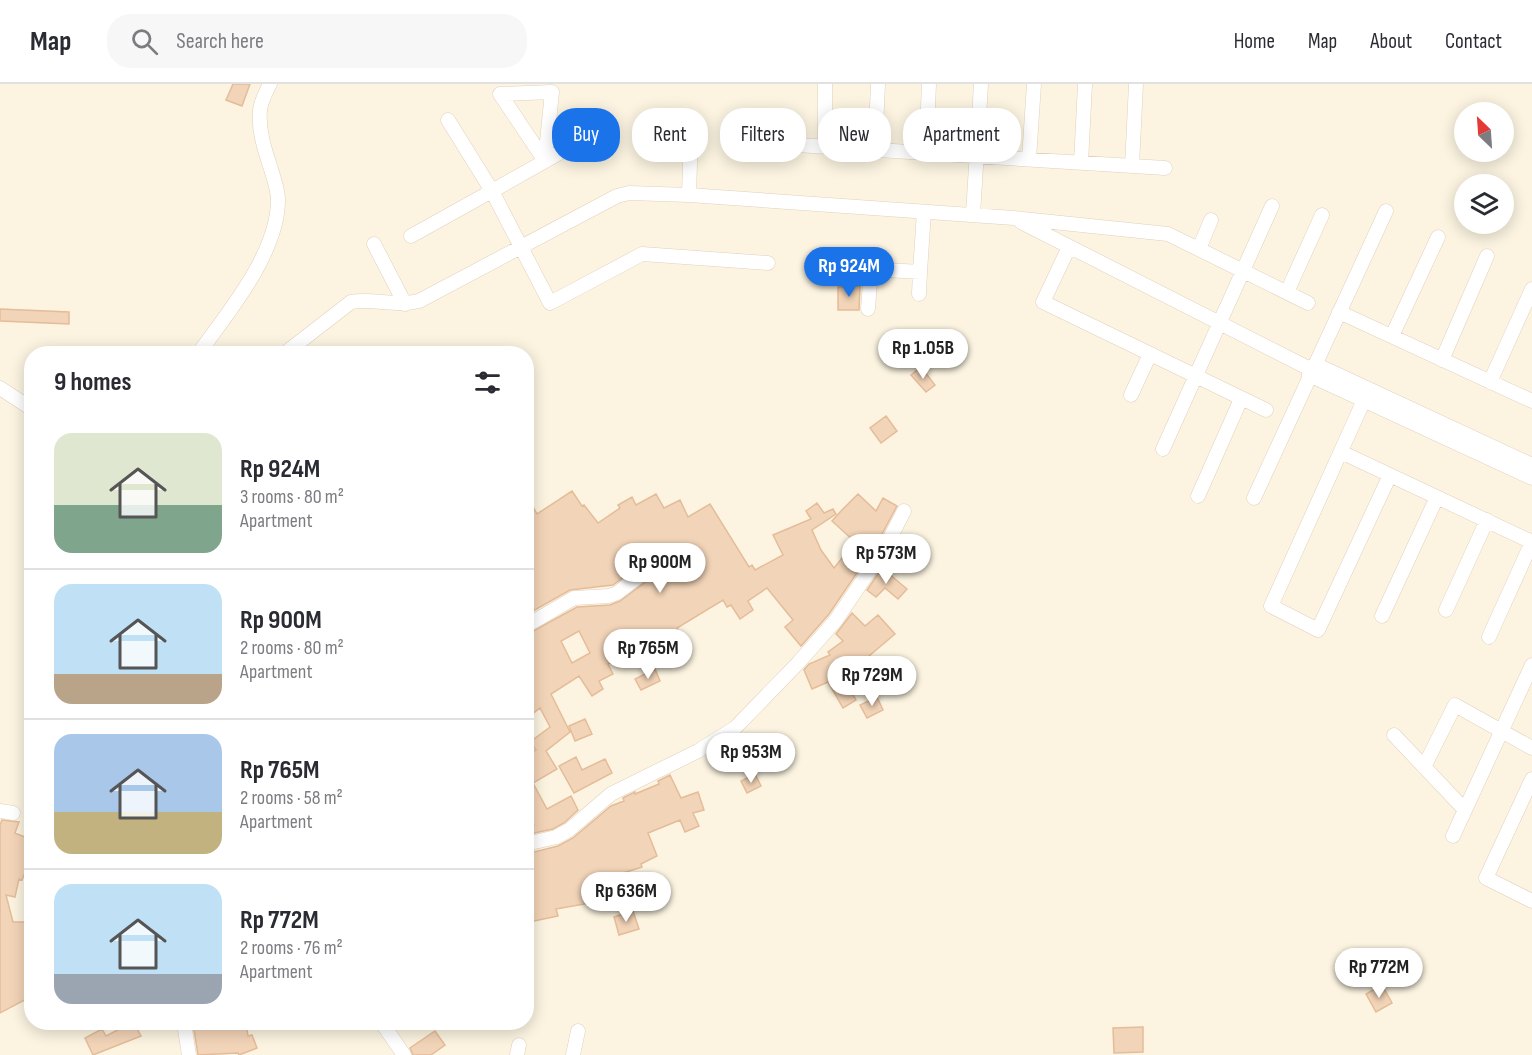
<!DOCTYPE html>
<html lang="en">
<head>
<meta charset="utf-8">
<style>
	body { margin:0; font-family:"Sofia Sans Condensed",sans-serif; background:#f7f7f7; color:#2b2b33; height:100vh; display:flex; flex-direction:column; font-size:22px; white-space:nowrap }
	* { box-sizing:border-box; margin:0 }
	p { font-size:20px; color:#7c7c81 }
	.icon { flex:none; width:33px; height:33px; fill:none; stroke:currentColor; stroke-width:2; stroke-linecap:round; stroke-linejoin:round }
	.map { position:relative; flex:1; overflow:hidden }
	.sheet { position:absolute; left:24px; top:262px; width:510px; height:684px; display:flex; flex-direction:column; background:#fff; border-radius:24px; box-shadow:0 3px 15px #0003 }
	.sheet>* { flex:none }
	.banner { position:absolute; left:552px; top:24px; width:570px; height:54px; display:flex; gap:12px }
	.needle { width:39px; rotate:335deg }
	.fabs { position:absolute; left:1454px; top:18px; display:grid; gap:12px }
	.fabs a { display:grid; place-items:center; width:60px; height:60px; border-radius:50%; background:#fff; box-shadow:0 3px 15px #0003; font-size:30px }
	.price { position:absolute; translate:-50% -51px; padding:0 14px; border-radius:21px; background:#fff; color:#222; font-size:20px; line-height:39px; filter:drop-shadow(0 2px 3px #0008) }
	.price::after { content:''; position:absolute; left:50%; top:36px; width:18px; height:14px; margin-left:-9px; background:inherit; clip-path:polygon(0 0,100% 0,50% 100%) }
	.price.selected { background:#1a73e8; color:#fff }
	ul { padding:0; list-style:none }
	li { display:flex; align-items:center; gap:18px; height:150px; padding:0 30px }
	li+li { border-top:2px solid #e1e1e2 }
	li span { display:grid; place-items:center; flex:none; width:168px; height:120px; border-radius:18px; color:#555 }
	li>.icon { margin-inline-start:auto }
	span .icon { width:72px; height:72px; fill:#fffc; stroke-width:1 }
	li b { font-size:26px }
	h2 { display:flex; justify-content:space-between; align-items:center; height:72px; padding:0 30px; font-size:26px }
	.pill { padding:0 21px; border-radius:24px; background:#fff; box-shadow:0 3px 15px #0003; font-size:21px; line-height:54px }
	.pill.selected { background:#1a73e8; color:#fff }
	header { display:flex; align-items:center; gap:36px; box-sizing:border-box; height:84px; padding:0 30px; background:#fff; border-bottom:2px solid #e1e1e2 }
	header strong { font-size:28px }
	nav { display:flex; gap:33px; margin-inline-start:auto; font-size:21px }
	.search { width:420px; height:54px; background:#f7f7f7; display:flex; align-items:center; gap:15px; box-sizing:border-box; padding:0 21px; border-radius:24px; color:#7c7c81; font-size:22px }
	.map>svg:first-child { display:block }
	.building { fill:#f2d4b8; stroke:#e5bc98; stroke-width:1.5; fill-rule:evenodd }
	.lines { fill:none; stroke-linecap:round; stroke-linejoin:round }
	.minor-casing { stroke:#e0d0bd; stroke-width:15 }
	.minor { stroke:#fff; stroke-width:14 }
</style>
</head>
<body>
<header>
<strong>Map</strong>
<div class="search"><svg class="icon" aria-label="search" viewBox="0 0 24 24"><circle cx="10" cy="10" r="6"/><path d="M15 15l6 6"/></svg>Search here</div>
<nav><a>Home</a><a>Map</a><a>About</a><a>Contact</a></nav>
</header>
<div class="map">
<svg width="1532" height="971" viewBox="0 0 1532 971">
	<rect width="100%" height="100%" fill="#fcf4e1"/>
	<!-- building -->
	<path class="building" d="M233,0H250L242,22L226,16Z
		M860,202L859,226H838V203Z
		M0,225L69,228V240L0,237Z
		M921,283L935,301L926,308L911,291Z
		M886,332L897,347L881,359L870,344Z
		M572,407L582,422L584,421L598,439L620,424L618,421L632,413L636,421L656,410L664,424L680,416L688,433L710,420L749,483L752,481L755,486L783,471L773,451L811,435L806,427L817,419L824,429L833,425L836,430L812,446L821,466L834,484L855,458L832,437L841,427L858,410L876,427L883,414L897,422L882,450L868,465L871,468L829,530L801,562L785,543L793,536L767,504L748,517L753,526L740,535L731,521L727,523L723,516L677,544L685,560L675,565L667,548L651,557L645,546L620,560L626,570L608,580L613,590L599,597L603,605L592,612L579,592L551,610L570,648L546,667L557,685L533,699L547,725L571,712L578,726L564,739L553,745L529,750L527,743L534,741L526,727V671L536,666L530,658L550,643L540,624L526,635V614L531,610L526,602V551L577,523L610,521L620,517L676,475L680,467L675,460L666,461L613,501L570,506L526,531V489L532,486L526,477V454L530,451L526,445V410L537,430ZM579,547L590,569L572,579L561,557Z
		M882,484L907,505L898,515L885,504L876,513L867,506Z
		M852,529L865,542L878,531L895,550L862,578L858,573L839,586L856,616L843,624L828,598L812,605L804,586L809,580L830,571L828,568L843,557L836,550Z
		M655,585L660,597L641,606L635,595Z
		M877,613L883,626L867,634L860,621Z
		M585,635L592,650L575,657L569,642Z
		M576,673L582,686L605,675L612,689L574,709L559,682Z
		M755,690L761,702L747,709L741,697Z
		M670,691L681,714L698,708L704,726L693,729L699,742L685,748L680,736L648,749L657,772L641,780L642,783L620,790L623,802L610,806L612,818L602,820L601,817L556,825L558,832L529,838L526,823V820H529L526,807V770L558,762L573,754L611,722L624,717L623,714L635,708V710L659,700L658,697Z
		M2,736L19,738L15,749L32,756V771L22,796L19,795L15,813L6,811L13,838H32V912L0,929V741Z
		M633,827L639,845L619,851L614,833Z
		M1382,901L1392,919L1376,928L1366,910Z
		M131,939H134L141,952L93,971L85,954L102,945L106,952Z
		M193,939H246L248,952L252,951L257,964L239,971L238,969L198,971Z
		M1143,943V968L1114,969L1113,944Z
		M435,947L445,961L431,971H413L410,964Z"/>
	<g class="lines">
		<defs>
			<path id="minor" d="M552,8L545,77L500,10Z
				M448,36L492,107L563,67
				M797,61L1165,84
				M825,63V0
				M875,66L878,0
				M926,69L929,0
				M1029,75L1034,0
				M1081,79L1085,0
				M1132,82L1136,0
				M689,111L691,47
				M973,131L981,0
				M1021,138L1312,286
				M411,152L492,107L550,219L642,170L768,179
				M374,160L405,220
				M1069,163L1043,218L1266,326
				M1199,165L1211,136
				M818,182L920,188L924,128
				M1287,208L1322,131
				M919,210L920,188
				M868,225L871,185
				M1339,228L1532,317
				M1392,252L1438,153
				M198,270C228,229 278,169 278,116C278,106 274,95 271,85C265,67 258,46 260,26C261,17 266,8 270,0
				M284,270L351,218C374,214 396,223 419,217L617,112L629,109L689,111L1014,134L1168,150L1308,219
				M1442,276L1487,172
				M1315,280L1532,381
				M1309,291L1532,394
				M1490,298L1532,205
				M0,304L32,325
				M1131,311L1150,270
				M1364,316L1271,522L1318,546L1390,391
				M1163,365L1272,122
				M1341,368L1532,458
				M1198,412L1241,315
				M1254,414L1386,127
				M1446,526L1487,436
				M1382,532L1437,413
				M526,542L574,514L609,512L617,509L671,468
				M1489,553L1532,458
				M1394,651L1465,726
				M1424,683L1455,621L1532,664
				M1532,695L1486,794L1532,817
				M0,727L13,729
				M1453,752L1532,581
				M526,760L556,753L569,746L611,710L698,667L735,644L799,578L836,536L886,462L904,427
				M184,939L189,971
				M382,939L404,971
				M517,971L519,961
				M573,971L578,947"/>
		</defs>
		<!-- minor casing -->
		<use href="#minor" class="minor-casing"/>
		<!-- minor -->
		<use href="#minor" class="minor"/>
	</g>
</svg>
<div class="fabs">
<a><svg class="needle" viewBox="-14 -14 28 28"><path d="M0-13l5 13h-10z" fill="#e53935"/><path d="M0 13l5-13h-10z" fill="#7c7c81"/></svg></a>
<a><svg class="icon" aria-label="layers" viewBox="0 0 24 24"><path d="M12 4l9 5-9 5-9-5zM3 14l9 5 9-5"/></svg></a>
</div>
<b class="price selected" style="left:849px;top:214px">Rp 924M</b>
<b class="price" style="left:923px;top:296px">Rp 1.05B</b>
<b class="price" style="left:886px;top:501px">Rp 573M</b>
<b class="price" style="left:660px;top:510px">Rp 900M</b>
<b class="price" style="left:648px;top:596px">Rp 765M</b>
<b class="price" style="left:872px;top:623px">Rp 729M</b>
<b class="price" style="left:751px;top:700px">Rp 953M</b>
<b class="price" style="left:626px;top:839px">Rp 636M</b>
<b class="price" style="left:1379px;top:915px">Rp 772M</b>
<div class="banner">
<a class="pill selected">Buy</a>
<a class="pill">Rent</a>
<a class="pill">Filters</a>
<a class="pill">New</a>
<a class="pill">Apartment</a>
</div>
<section class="sheet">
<h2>9 homes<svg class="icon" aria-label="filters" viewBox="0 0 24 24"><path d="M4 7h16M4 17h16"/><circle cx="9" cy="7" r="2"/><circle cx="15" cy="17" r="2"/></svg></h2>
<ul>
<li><span style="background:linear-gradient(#dfe7d0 60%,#7fa58c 0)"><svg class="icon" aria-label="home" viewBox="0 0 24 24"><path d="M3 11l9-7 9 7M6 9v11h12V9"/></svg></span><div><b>Rp 924M</b><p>3 rooms · 80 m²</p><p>Apartment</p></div></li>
<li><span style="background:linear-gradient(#bfe0f5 75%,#b9a48a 0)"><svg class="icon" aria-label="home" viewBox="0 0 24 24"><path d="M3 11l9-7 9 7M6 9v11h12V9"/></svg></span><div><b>Rp 900M</b><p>2 rooms · 80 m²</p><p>Apartment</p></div></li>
<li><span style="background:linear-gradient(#a9c7e8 65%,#c2b280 0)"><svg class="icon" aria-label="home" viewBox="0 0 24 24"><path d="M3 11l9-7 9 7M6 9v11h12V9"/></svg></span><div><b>Rp 765M</b><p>2 rooms · 58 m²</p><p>Apartment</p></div></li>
<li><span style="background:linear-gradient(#bfe0f5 75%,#9aa5b1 0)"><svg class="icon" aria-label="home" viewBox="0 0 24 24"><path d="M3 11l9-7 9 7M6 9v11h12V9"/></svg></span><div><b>Rp 772M</b><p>2 rooms · 76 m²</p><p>Apartment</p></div></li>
</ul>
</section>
</div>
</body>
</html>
